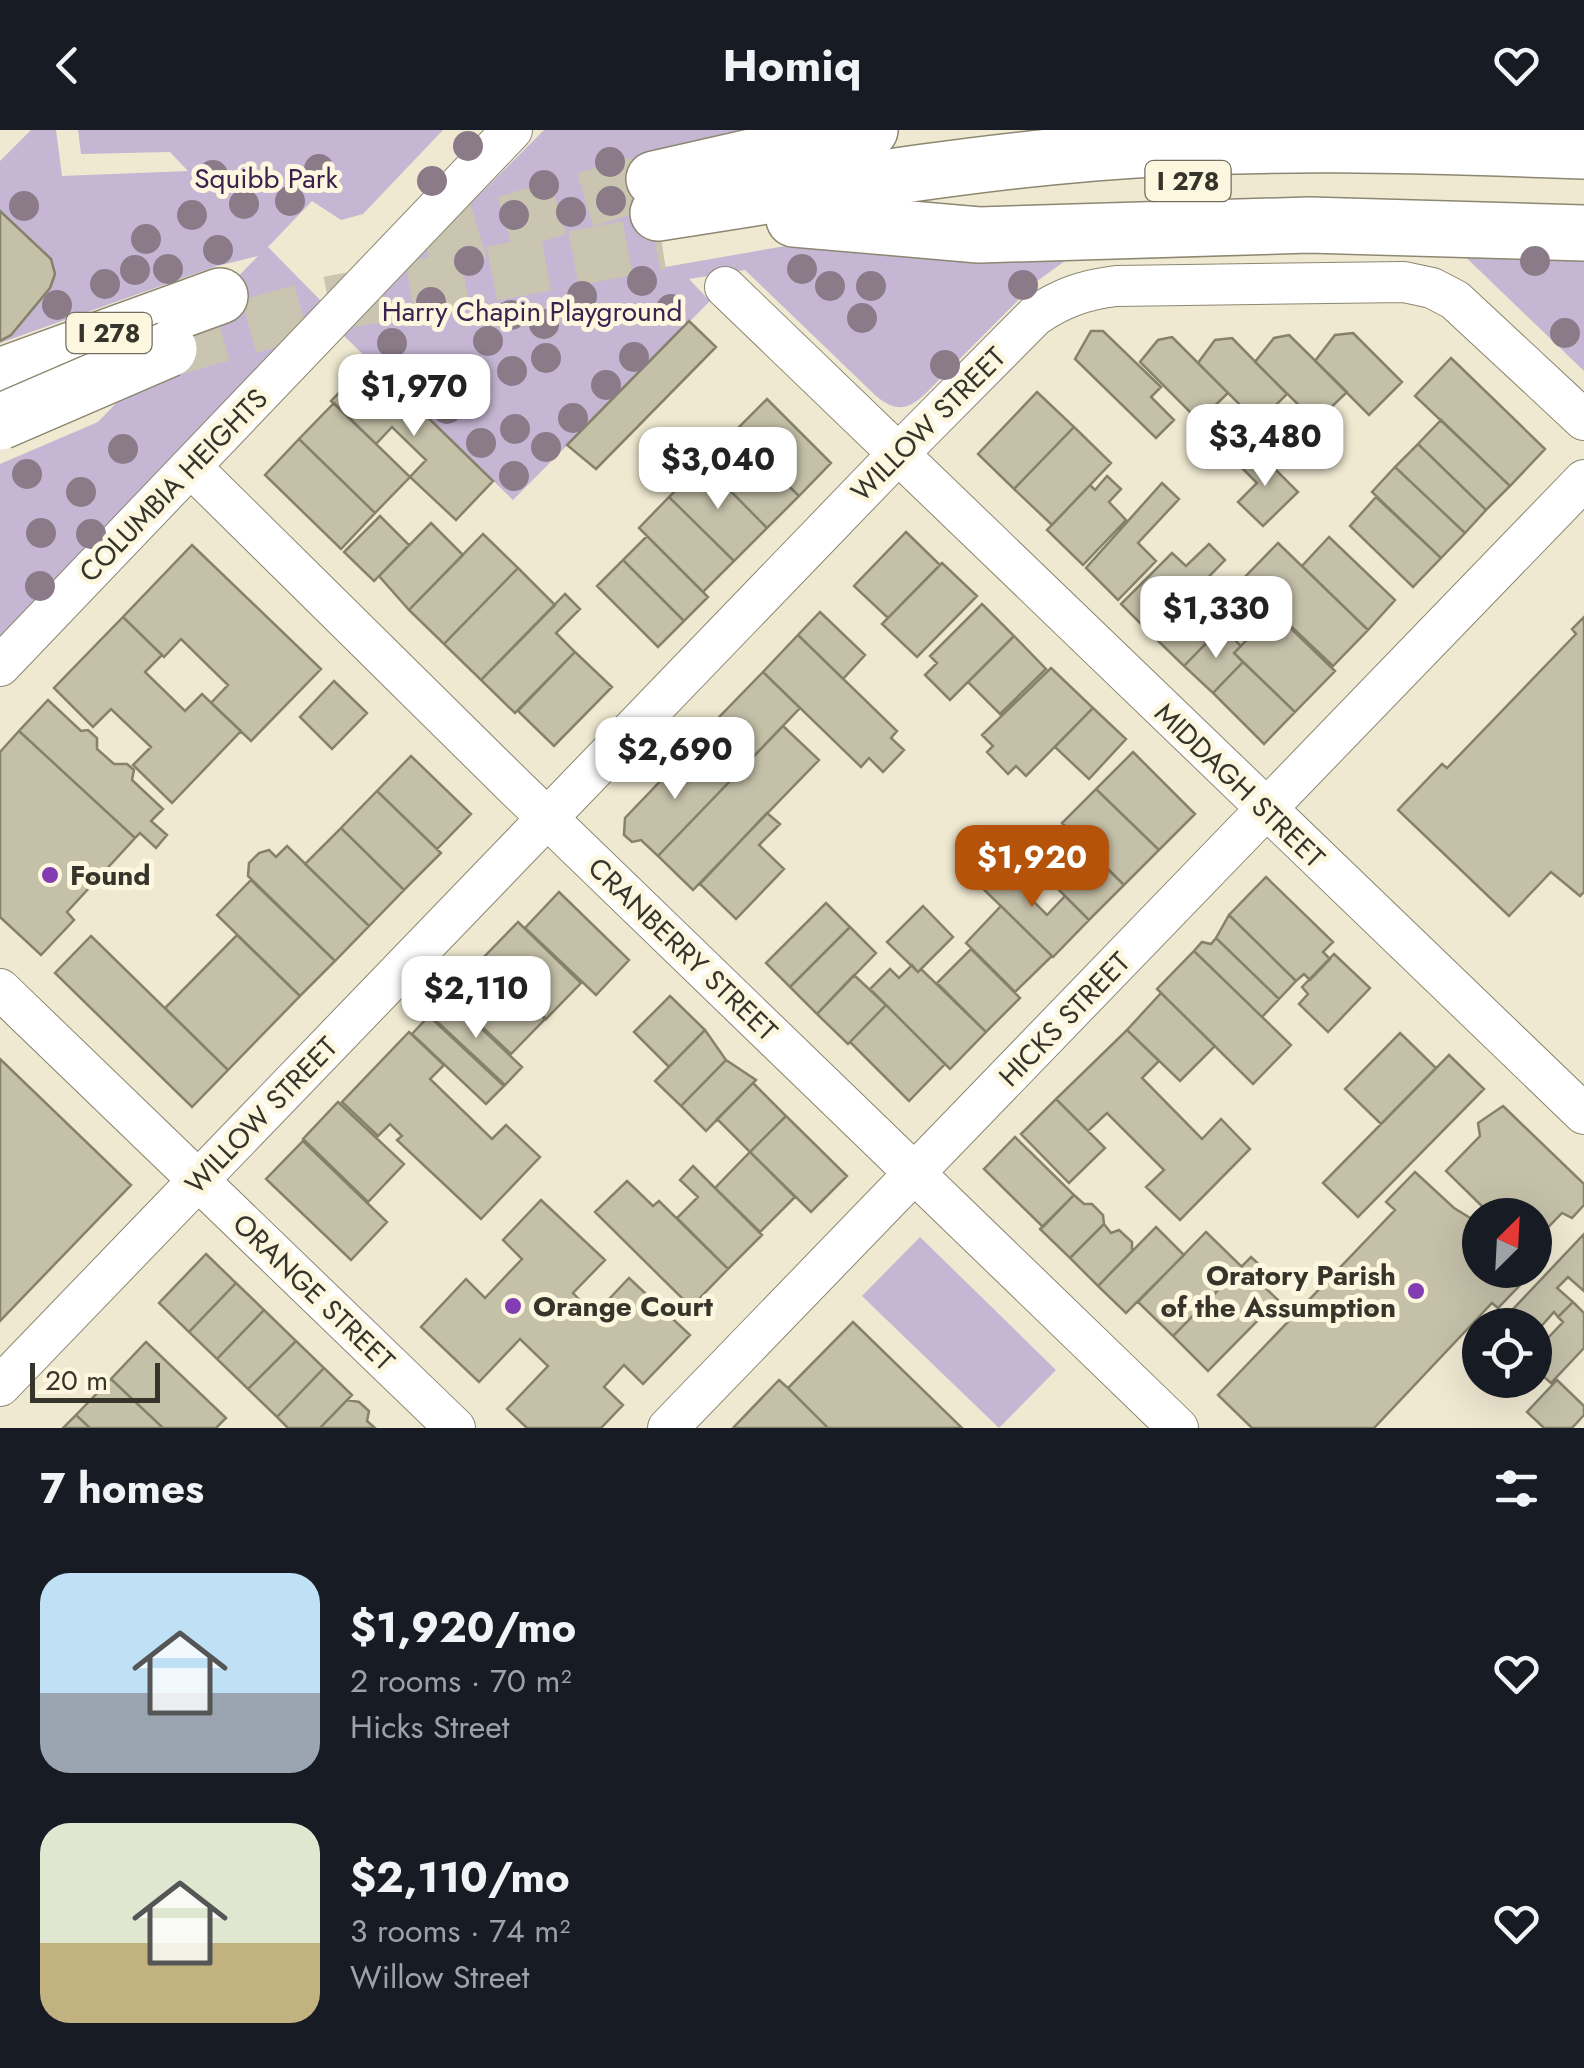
<!DOCTYPE html>
<html lang="en">
<head>
<meta charset="utf-8">
<style>
	body { margin:0; font-family:Jost,sans-serif; background:#20242c; color:#f1f3f6; height:100vh; display:flex; flex-direction:column; font-size:38px; white-space:nowrap }
	* { box-sizing:border-box; margin:0 }
	p { font-size:32px; color:#9ea1a6 }
	.icon { flex:none; width:55px; height:55px; fill:none; stroke:currentColor; stroke-width:2; stroke-linecap:round; stroke-linejoin:round }
	.map { position:relative; height:1298px; overflow:hidden }
	.side { display:flex; flex-direction:column; background:#171b24; flex:1 }
	.side>* { flex:none }
	.needle { width:65px; rotate:24deg }
	.tools { position:absolute; left:1462px; top:1068px; display:grid; gap:20px }
	.tools a { display:grid; place-items:center; width:90px; height:90px; border-radius:50%; background:#171b24; box-shadow:0 10px 40px #0002; font-size:50px }
	.scale { position:absolute; left:30px; bottom:25px; width:130px; box-sizing:border-box; padding-left:10px; border:5px solid #37342b; border-top:0; font-size:28px; line-height:35px; white-space:nowrap; color:#37342b; -webkit-text-stroke:8px #fcf7de; paint-order:stroke }
	.price { position:absolute; translate:-50% -85px; padding:0 22px; border-radius:20px; background:#fff; color:#222; font-size:32px; line-height:65px; filter:drop-shadow(0 2px 5px #0008) }
	.price::after { content:''; position:absolute; left:50%; top:60px; width:30px; height:22px; margin-left:-15px; background:inherit; clip-path:polygon(0 0,100% 0,50% 100%) }
	.price.current { background:#b45309; color:#fff }
	ul { padding:0; list-style:none }
	li { display:flex; align-items:center; gap:30px; height:250px; padding:0 40px }
	li span { display:grid; place-items:center; flex:none; width:280px; height:200px; border-radius:30px; color:#555 }
	li>.icon { margin-inline-start:auto }
	span .icon { width:120px; height:120px; fill:#fffc; stroke-width:1 }
	li b { font-size:42px }
	h2 { display:flex; justify-content:space-between; align-items:center; height:120px; padding:0 40px; font-size:42px }
	header { display:flex; justify-content:space-between; align-items:center; height:130px; padding:0 40px; background:#171b24; font-size:45px; font-weight:700 }
	.map>svg:first-child { display:block }
	.green { fill:#c5b6d3 }
	.building { fill:#c5c0a8; stroke:#85816b; stroke-width:2.5 }
	.lines { fill:none; stroke-linecap:round; stroke-linejoin:round }
	.motorway-tunnel { stroke:#cac5b0; stroke-width:55; stroke-dasharray:55 28; stroke-linecap:butt }
	.minor-casing { stroke:#8c8771; stroke-width:42 }
	.motorway-casing { stroke:#8c8771; stroke-width:58 }
	.minor { stroke:#fff; stroke-width:40 }
	.motorway { stroke:#fff; stroke-width:55 }
	.motorway-bridge-casing { stroke:#8c8771; stroke-width:58; stroke-linecap:butt }
	.motorway-bridge { stroke:#fff; stroke-width:55 }
	.tree { fill:#8b7b89 }
	.poi-dot { fill:#813db1; stroke:#fcf7de; stroke-width:4 }
	.labels { text-anchor:middle; stroke-width:10; stroke-linejoin:round; paint-order:stroke }
	.shield { fill:#fcf7de; stroke:#726e61; stroke-width:2.5 }
	.shield-label { font-size:25px; font-weight:bold; fill:#37342b }
	.park-label { font-size:28px; fill:#3a214e; stroke:#fcf7de }
	.street-label { font-size:28px; fill:#37342b; stroke:#fcf7de }
	.poi-label { font-size:28px; font-weight:bold; fill:#37342b; stroke:#fcf7de; text-anchor:start }
</style>
</head>
<body>
<header><svg class="icon" aria-label="back" viewBox="0 0 24 24"><path d="M15 5l-7 7 7 7"/></svg>Homiq<svg class="icon" aria-label="heart" viewBox="0 0 24 24"><path d="M12 20l-8-8c-3-5 5-10 8-4 3-6 11-1 8 4z"/></svg></header>
<div class="map">
<svg width="1584" height="1298" viewBox="0 0 1584 1298">
	<rect width="100%" height="100%" fill="#efe9d1"/>
	<!-- green -->
	<path class="green" d="M31,0H56L62,46L188,41L170,22L81,24L78,0H443L363,84L341,90L312,71L268,117L323,173L0,509V334L98,292L258,126L217,136L0,213V31Z
		M544,0H747L651,30L665,137L797,114L1073,125L1036,152L925,264C907,281 895,282 875,265L745,140L689,149L710,171L513,370L341,203Z
		M1451,113L1584,119V241Z
		M920,1107L1056,1240L999,1298L862,1166Z"/>
	<!-- building -->
	<path class="building" d="M0,81L51,129L55,144L50,158L11,205L0,211Z
		M689,191L716,217L596,339L567,315Z
		M1091,201H1103L1161,257L1151,267L1174,290L1156,308L1075,229Z
		M1353,203L1402,252L1369,285L1315,231L1335,205Z
		M1289,205L1347,262L1316,292L1255,232L1274,208Z
		M1172,207L1228,263L1199,291L1140,232L1158,210Z
		M1232,208L1287,264L1258,293L1198,233L1215,210Z
		M1451,228L1545,319L1510,356L1415,266Z
		M370,231L493,351L456,390L410,347L426,330L392,297L376,314L331,271Z
		M1037,262L1074,297L1014,359L978,324Z
		M767,269L831,333L799,366L734,302Z
		M334,273L410,347L375,383L299,309Z
		M1441,290L1510,356L1486,380L1418,314Z
		M1074,297L1111,333L1052,395L1014,359Z
		M734,302L799,366L767,398L703,333Z
		M299,309L375,383L341,419L265,345Z
		M1418,314L1486,380L1465,403L1395,337Z
		M1256,320L1298,362L1263,396L1238,372L1257,353L1240,336Z
		M703,333L767,398L734,431L669,367Z
		M1395,337L1465,403L1441,428L1372,362Z
		M1107,346L1121,359L1109,372L1126,390L1083,435L1047,400L1090,355L1095,360Z
		M1162,353L1179,369L1138,413L1156,431L1118,470L1086,438Z
		M669,367L734,431L703,462L639,398Z
		M1376,367L1441,428L1413,457L1350,396Z
		M380,386L409,415L374,451L344,422Z
		M431,393L463,425L409,480L379,446Z
		M906,402L940,435L888,488L854,456Z
		M483,404L518,438L444,514L409,480Z
		M647,406L708,467L684,491L623,430Z
		M1329,407L1395,470L1368,500L1302,436Z
		M1278,413L1368,500L1333,536L1242,450Z
		M1209,414L1225,430L1152,505L1121,474L1172,423L1186,436Z
		M192,415L321,539L251,611L211,573L228,555L181,509L164,527L123,487Z
		M623,430L684,491L658,517L597,456Z
		M942,433L977,466L917,527L882,494Z
		M518,438L555,475L481,550L444,514Z
		M565,464L580,479L556,503L575,522L515,583L481,550Z
		M982,474L1014,506L950,570L925,545L937,533L930,526Z
		M1183,474L1198,488L1205,481L1222,497L1184,536L1152,505Z
		M820,482L865,525L843,549L798,505Z
		M1274,482L1335,541L1295,582L1234,523Z
		M123,487L162,525L145,542L185,581L202,564L241,601L172,673L133,635L151,617L111,579L93,597L54,558Z
		M1584,487V762L1580,766L1551,742L1509,786L1398,680L1442,634L1447,638L1576,504L1572,499Z
		M1222,497L1241,516L1234,523L1243,532L1213,563L1184,536Z
		M798,505L897,601L891,608L904,620L883,642L869,628L861,637L763,542Z
		M1014,506L1046,539L1000,584L968,552Z
		M575,522L612,557L554,616L518,581Z
		M1243,532L1295,582L1264,614L1213,563Z
		M1051,538L1093,578L1026,646L1016,636L1008,644L987,622L993,616L982,605Z
		M763,542L800,578L730,651L692,615Z
		M334,551L367,583L332,619L300,587Z
		M48,570L81,601L88,600L97,608V619L114,634H127L134,640L132,650L163,679L151,691L167,705L156,718L140,703L135,708L19,601Z
		M1093,578L1126,609L1089,649L1055,617Z
		M783,596L819,630L693,760L658,726Z
		M19,601L135,708L67,782L74,790L41,825L0,787V622Z
		M694,616L730,651L658,726L641,710L632,712L624,705L625,688Z
		M1133,622L1195,684L1159,720L1096,659Z
		M411,626L471,684L437,719L377,661Z
		M1096,659L1159,720L1124,755L1062,693Z
		M377,661L441,723L404,760L341,698Z
		M767,683L780,694L759,715L784,739L736,789L700,754Z
		M341,698L404,760L369,796L305,734Z
		M1074,706L1124,755L1089,790L1040,741Z
		M287,716L369,796L335,831L248,746L249,733L259,723L269,720L276,727Z
		M990,728L1047,785L1065,766L1089,790L1053,827L971,747Z
		M1266,747L1333,812L1323,822L1330,829L1310,850L1304,844L1296,851L1229,785Z
		M251,750L335,831L300,866L217,785Z
		M559,762L629,830L596,865L525,798Z
		M826,773L850,797L790,857L766,833Z
		M923,776L953,807L918,842L887,812Z
		M1001,776L1052,826L1015,862L966,813Z
		M1229,785L1296,851L1279,869L1216,808Z
		M518,792L581,853L546,889L483,828Z
		M850,797L876,823L817,884L790,857Z
		M237,805L300,866L228,940L165,878Z
		M91,806L228,940L192,977L55,843Z
		M1216,808L1279,869L1262,887L1194,821L1202,812L1211,814Z
		M971,819L1020,868L986,902L937,853Z
		M1194,821L1291,915L1253,954L1157,859Z
		M1334,824L1370,858L1328,902L1299,874L1308,864L1302,857Z
		M482,830L545,889L511,924L448,865Z
		M912,835L918,842L921,839L986,902L950,939L870,859L890,839L899,848Z
		M854,845L886,875L848,914L817,884Z
		M1161,863L1215,916L1180,951L1127,900Z
		M447,866L522,937L505,955L430,885Z
		M670,866L705,900L669,937L634,902Z
		M886,875L945,934L909,971L850,912Z
		M429,886L504,956L486,974L412,904Z
		M705,900L726,930L681,976L655,951Z
		M1127,900L1159,931L1142,948L1202,1009L1221,989L1250,1019L1180,1090L1146,1057L1164,1040L1107,983L1088,1001L1056,969Z
		M409,902L444,935L430,949L492,1009L506,995L540,1027L481,1089L397,1010L402,1006L390,994L378,1006L342,972Z
		M1400,903L1436,938L1381,994L1345,959Z
		M1449,925L1484,959L1358,1087L1323,1053Z
		M0,929L131,1055L0,1191Z
		M726,930L756,950L706,1001L681,976Z
		M753,953L786,986L750,1022L717,989Z
		M1056,969L1105,1018L1069,1053L1021,1004Z
		M338,972L404,1034L368,1072L303,1009Z
		M1503,976L1584,1054V1075L1572,1088L1562,1083L1535,1111V1085H1491L1446,1041L1480,1006L1478,993Z
		M786,986L847,1046L811,1082L750,1022Z
		M1015,1007L1074,1065L1043,1097L984,1039Z
		M303,1011L387,1092L351,1130L266,1049Z
		M750,1022L795,1067L760,1102L715,1058Z
		M693,1036L762,1105L728,1139L677,1088L698,1067L680,1050Z
		M1415,1042L1454,1078L1480,1094V1140H1518L1527,1148L1498,1178L1492,1173L1374,1298H1252L1218,1265L1395,1080L1386,1072Z
		M627,1051L653,1076L659,1071L728,1139L691,1177L595,1082Z
		M1074,1065L1084,1074H1092L1103,1085L1104,1094L1070,1128L1040,1099Z
		M541,1070L605,1130L573,1163L594,1185L629,1148L690,1205L643,1254L624,1235L604,1257L623,1275L601,1298H527L507,1279L548,1236L520,1209L479,1252L421,1197L466,1149L485,1168L522,1129L503,1110Z
		M1104,1094L1111,1103L1119,1100L1132,1112V1121L1098,1156L1070,1128Z
		M1156,1097L1184,1125L1126,1183L1098,1156Z
		M1206,1102L1241,1136L1173,1206L1138,1172Z
		M1584,1104V1161L1568,1147L1557,1158L1573,1172L1558,1187L1554,1182L1538,1200L1542,1204L1535,1212V1195H1498Z
		M206,1124L236,1153L189,1202L159,1173Z
		M1251,1127L1266,1141L1257,1150L1278,1170L1208,1241L1173,1206Z
		M236,1153L264,1180L217,1229L189,1202Z
		M1573,1172L1584,1183V1218L1551,1253L1535,1239V1212L1542,1204L1547,1209L1563,1192L1558,1187Z
		M264,1180L296,1211L248,1259L217,1229Z
		M853,1192L962,1298H828L788,1258Z
		M296,1211L324,1238L277,1287L248,1259Z
		M146,1212L226,1288L216,1298H163L111,1249Z
		M324,1238L352,1265L320,1298H288L277,1287Z
		M111,1249L163,1298H90L76,1285Z
		M779,1250L788,1258L828,1298H733Z
		M1557,1250L1584,1276V1285L1572,1298H1544L1527,1282Z
		M347,1270L359,1272L369,1281L367,1291L375,1298H320Z
		M76,1285L90,1298H63Z"/>
	<g class="lines">
		<!-- motorway-tunnel -->
		<path class="motorway-tunnel" d="M426,117L654,49
			M169,219L328,174L661,112"/>
		<defs>
			<path id="minor" d="M725,157L1584,984
				M191,337L512,654L1178,1298
				M0,536L512,0
				M0,859L455,1298
				M0,1256L899,323L1035,186C1061,168 1084,160 1116,156L1404,152L1432,158L1455,170L1584,290
				M668,1298L1584,350"/>
			<path id="motorway" d="M654,49L870,0
				M658,83C802,61 947,35 1093,23C1256,10 1421,15 1584,21
				M794,89L979,105L1309,95L1584,103
				M0,246L220,166"/>
		</defs>
		<!-- minor casing -->
		<use href="#minor" class="minor-casing"/>
		<!-- motorway casing -->
		<use href="#motorway" class="motorway-casing"/>
		<!-- minor -->
		<use href="#minor" class="minor"/>
		<!-- motorway -->
		<use href="#motorway" class="motorway"/>
		<defs>
			<path id="motorway-bridge" d="M0,292L169,219"/>
		</defs>
		<!-- motorway-bridge casing -->
		<use href="#motorway-bridge" class="motorway-bridge-casing"/>
		<!-- motorway-bridge -->
		<use href="#motorway-bridge" class="motorway-bridge"/>
	</g>
	<!-- trees -->
	<g class="tree">
		<circle cx="468" cy="16" r="15"/>
		<circle cx="610" cy="32" r="15"/>
		<circle cx="319" cy="39" r="15"/>
		<circle cx="213" cy="45" r="15"/>
		<circle cx="432" cy="51" r="15"/>
		<circle cx="544" cy="55" r="15"/>
		<circle cx="290" cy="71" r="15"/>
		<circle cx="611" cy="71" r="15"/>
		<circle cx="244" cy="74" r="15"/>
		<circle cx="24" cy="76" r="15"/>
		<circle cx="571" cy="82" r="15"/>
		<circle cx="192" cy="85" r="15"/>
		<circle cx="514" cy="85" r="15"/>
		<circle cx="146" cy="109" r="15"/>
		<circle cx="218" cy="120" r="15"/>
		<circle cx="469" cy="131" r="15"/>
		<circle cx="1535" cy="131" r="15"/>
		<circle cx="168" cy="139" r="15"/>
		<circle cx="802" cy="139" r="15"/>
		<circle cx="135" cy="140" r="15"/>
		<circle cx="642" cy="151" r="15"/>
		<circle cx="105" cy="154" r="15"/>
		<circle cx="1023" cy="155" r="15"/>
		<circle cx="830" cy="156" r="15"/>
		<circle cx="871" cy="156" r="15"/>
		<circle cx="582" cy="166" r="15"/>
		<circle cx="431" cy="172" r="15"/>
		<circle cx="57" cy="175" r="15"/>
		<circle cx="671" cy="179" r="15"/>
		<circle cx="511" cy="185" r="15"/>
		<circle cx="862" cy="188" r="15"/>
		<circle cx="544" cy="194" r="15"/>
		<circle cx="1565" cy="203" r="15"/>
		<circle cx="488" cy="211" r="15"/>
		<circle cx="392" cy="213" r="15"/>
		<circle cx="634" cy="227" r="15"/>
		<circle cx="546" cy="228" r="15"/>
		<circle cx="945" cy="235" r="15"/>
		<circle cx="512" cy="241" r="15"/>
		<circle cx="404" cy="243" r="15"/>
		<circle cx="606" cy="255" r="15"/>
		<circle cx="447" cy="279" r="15"/>
		<circle cx="573" cy="288" r="15"/>
		<circle cx="515" cy="299" r="15"/>
		<circle cx="481" cy="313" r="15"/>
		<circle cx="546" cy="317" r="15"/>
		<circle cx="123" cy="319" r="15"/>
		<circle cx="27" cy="344" r="15"/>
		<circle cx="514" cy="346" r="15"/>
		<circle cx="81" cy="362" r="15"/>
		<circle cx="41" cy="403" r="15"/>
		<circle cx="91" cy="404" r="15"/>
		<circle cx="40" cy="456" r="15"/>
	</g>
	<!-- markers -->
	<g class="poi-dot">
		<circle cx="50" cy="745" r="10"/>
		<circle cx="1416" cy="1161" r="10"/>
		<circle cx="513" cy="1176" r="10"/>
	</g>
	<g class="labels">
		<!-- shield labels -->
		<g class="shield">
			<rect x="1145.5" y="31" width="85" height="40" rx="8"/>
			<rect x="66.5" y="183" width="85" height="40" rx="8"/>
		</g>
		<g class="shield-label">
			<text x="1188" y="60">I 278</text>
			<text x="109" y="212">I 278</text>
		</g>
		<!-- park labels -->
		<g class="park-label">
			<text x="266" y="58">Squibb Park</text>
			<text x="532" y="191">Harry Chapin Playground</text>
		</g>
		<!-- street labels -->
		<g class="street-label">
			<text transform="translate(928 294) rotate(-45)" y="10">WILLOW STREET</text>
			<text transform="translate(173 355) rotate(-46)" y="10">COLUMBIA HEIGHTS</text>
			<text transform="translate(1240 655) rotate(44)" y="10">MIDDAGH STREET</text>
			<text transform="translate(683 819) rotate(44)" y="10">CRANBERRY STREET</text>
			<text transform="translate(1064 889) rotate(-46)" y="10">HICKS STREET</text>
			<text transform="translate(261 985) rotate(-46)" y="10">WILLOW STREET</text>
			<text transform="translate(314 1162) rotate(44)" y="10">ORANGE STREET</text>
		</g>
		<!-- poi labels -->
		<g class="poi-label">
			<text x="70" y="755">Found</text>
			<text x="1396" y="1155" text-anchor="end">Oratory Parish<tspan x="1396" dy="32">of the Assumption</tspan></text>
			<text x="533" y="1186">Orange Court</text>
		</g>
	</g>
</svg>
<div class="tools">
<a><svg class="needle" viewBox="-14 -14 28 28"><path d="M0-13l5 13h-10z" fill="#e53935"/><path d="M0 13l5-13h-10z" fill="#9ea1a6"/></svg></a>
<a><svg class="icon" aria-label="locate" viewBox="0 0 24 24"><circle cx="12" cy="12" r="6"/><path d="M12 2v4M12 18v4M2 12h4M18 12h4"/></svg></a>
</div>
<div class="scale">20 m</div>
<b class="price" style="left:414px;top:309px">$1,970</b>
<b class="price" style="left:1265px;top:359px">$3,480</b>
<b class="price" style="left:718px;top:382px">$3,040</b>
<b class="price" style="left:1216px;top:531px">$1,330</b>
<b class="price" style="left:675px;top:672px">$2,690</b>
<b class="price current" style="left:1032px;top:780px">$1,920</b>
<b class="price" style="left:476px;top:911px">$2,110</b>
</div>
<section class="side">
<h2>7 homes<svg class="icon" aria-label="filters" viewBox="0 0 24 24"><path d="M4 7h16M4 17h16"/><circle cx="9" cy="7" r="2"/><circle cx="15" cy="17" r="2"/></svg></h2>
<ul>
<li><span style="background:linear-gradient(#bfe0f5 60%,#9aa5b1 0)"><svg class="icon" aria-label="home" viewBox="0 0 24 24"><path d="M3 11l9-7 9 7M6 9v11h12V9"/></svg></span><div><b>$1,920/mo</b><p>2 rooms · 70 m²</p><p>Hicks Street</p></div><svg class="icon" aria-label="heart" viewBox="0 0 24 24"><path d="M12 20l-8-8c-3-5 5-10 8-4 3-6 11-1 8 4z"/></svg></li>
<li><span style="background:linear-gradient(#dfe7d0 60%,#c2b280 0)"><svg class="icon" aria-label="home" viewBox="0 0 24 24"><path d="M3 11l9-7 9 7M6 9v11h12V9"/></svg></span><div><b>$2,110/mo</b><p>3 rooms · 74 m²</p><p>Willow Street</p></div><svg class="icon" aria-label="heart" viewBox="0 0 24 24"><path d="M12 20l-8-8c-3-5 5-10 8-4 3-6 11-1 8 4z"/></svg></li>
</ul>
</section>
</body>
</html>
